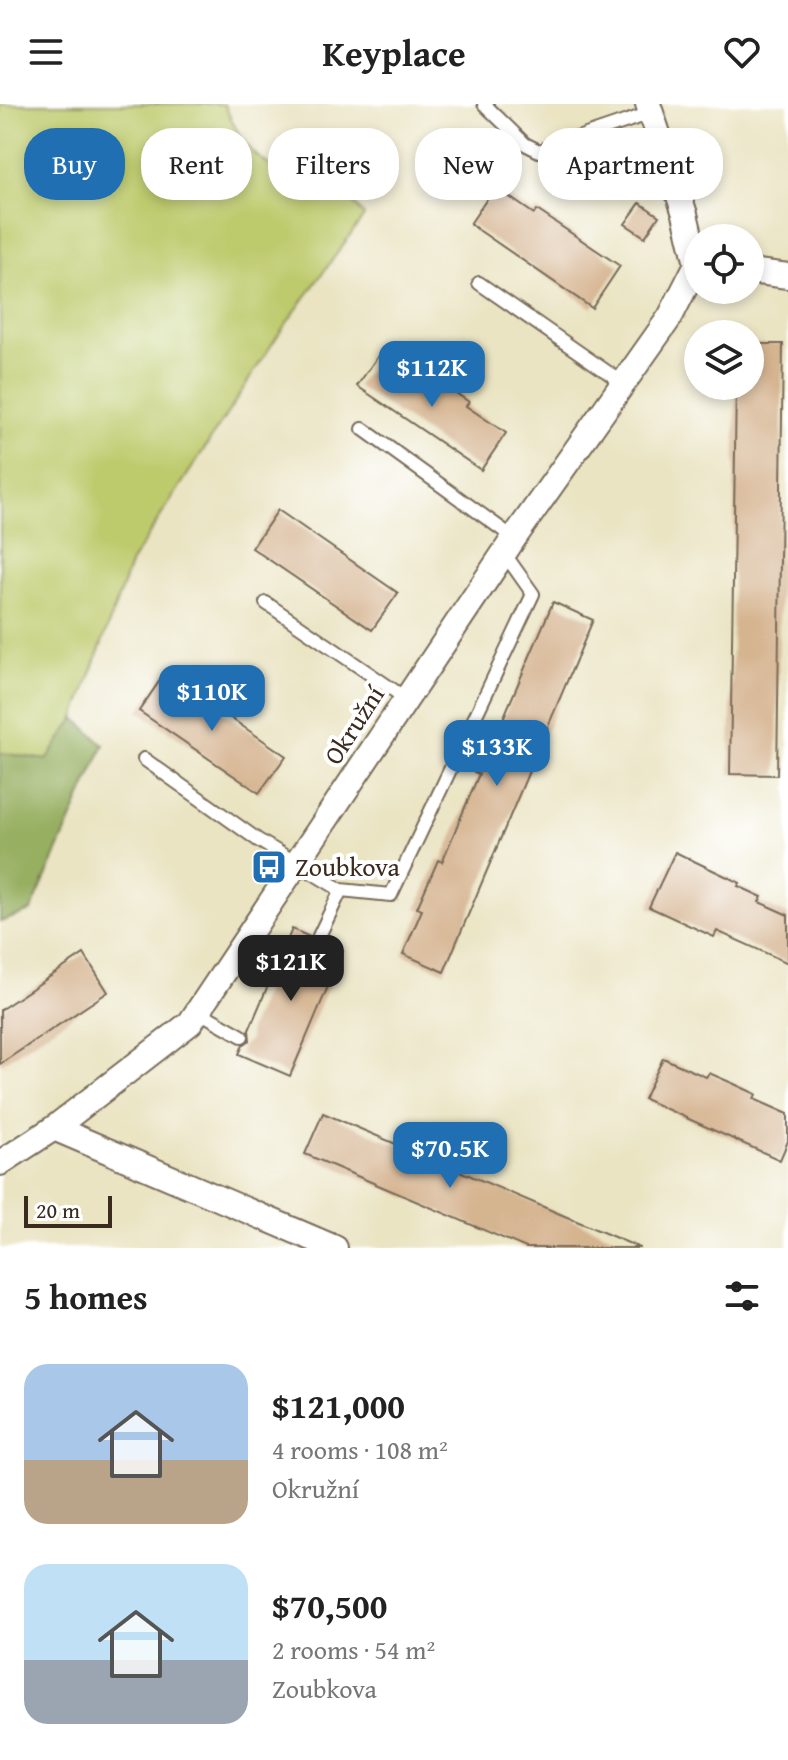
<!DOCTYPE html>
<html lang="en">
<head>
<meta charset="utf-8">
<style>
	body { margin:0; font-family:"Gentium Book Plus",serif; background:#f2f2f2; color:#222; height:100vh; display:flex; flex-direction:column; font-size:30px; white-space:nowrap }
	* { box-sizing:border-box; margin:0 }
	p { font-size:26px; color:#767676 }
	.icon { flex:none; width:44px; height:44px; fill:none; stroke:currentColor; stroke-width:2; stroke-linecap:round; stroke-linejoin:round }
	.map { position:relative; height:1144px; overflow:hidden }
	.panel { display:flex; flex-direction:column; background:#fff; flex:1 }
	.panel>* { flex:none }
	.banner { position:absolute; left:24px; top:24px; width:740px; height:72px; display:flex; gap:16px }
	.fabs { position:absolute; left:684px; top:120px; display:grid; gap:16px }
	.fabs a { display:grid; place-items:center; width:80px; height:80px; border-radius:50%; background:#fff; box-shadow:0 4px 12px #0003; font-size:40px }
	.scale { position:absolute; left:24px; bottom:20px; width:88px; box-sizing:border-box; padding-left:8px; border:4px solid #3b2a1e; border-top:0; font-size:22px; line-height:28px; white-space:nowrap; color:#3b2a1e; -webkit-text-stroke:6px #fff; paint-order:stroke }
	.price { position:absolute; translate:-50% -68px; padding:0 18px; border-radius:16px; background:#1f6fb2; color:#fff; font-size:26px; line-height:52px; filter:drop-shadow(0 2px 4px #0008) }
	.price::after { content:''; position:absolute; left:50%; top:48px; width:24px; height:18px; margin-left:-12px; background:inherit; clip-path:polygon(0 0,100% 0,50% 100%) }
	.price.active { background:#222; color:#fff }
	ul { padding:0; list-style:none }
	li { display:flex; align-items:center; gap:24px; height:200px; padding:0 24px }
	li span { display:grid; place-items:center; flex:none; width:224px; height:160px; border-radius:24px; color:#555 }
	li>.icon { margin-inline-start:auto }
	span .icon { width:96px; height:96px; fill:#fffc; stroke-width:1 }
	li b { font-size:34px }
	h2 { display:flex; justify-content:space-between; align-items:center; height:96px; padding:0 24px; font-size:34px }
	.pill { padding:0 28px; border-radius:32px; background:#fff; box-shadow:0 4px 12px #0003; font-size:28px; line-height:72px }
	.pill.active { background:#1f6fb2; color:#fff }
	header { display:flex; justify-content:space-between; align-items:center; height:104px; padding:0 24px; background:#fff; font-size:36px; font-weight:700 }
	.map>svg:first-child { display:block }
	.green { fill:#becb6d; stroke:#7c7a46; stroke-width:2 }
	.forest { fill:#96af60; stroke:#686c3f; stroke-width:2 }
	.building { fill:#d5b490 }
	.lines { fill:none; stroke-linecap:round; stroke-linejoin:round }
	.service-casing { stroke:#786b58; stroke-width:16 }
	.minor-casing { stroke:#786b58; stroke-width:28 }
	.service { stroke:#fff; stroke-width:12 }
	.minor { stroke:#fff; stroke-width:24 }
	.labels { text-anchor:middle; stroke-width:8; stroke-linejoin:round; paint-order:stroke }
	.street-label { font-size:26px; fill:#3b2a1e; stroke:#fff }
	.poi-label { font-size:26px; fill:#3b2a1e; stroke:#fff; text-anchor:start }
</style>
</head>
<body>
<header><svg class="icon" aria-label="menu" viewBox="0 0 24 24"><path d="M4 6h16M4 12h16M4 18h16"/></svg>Keyplace<svg class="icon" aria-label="heart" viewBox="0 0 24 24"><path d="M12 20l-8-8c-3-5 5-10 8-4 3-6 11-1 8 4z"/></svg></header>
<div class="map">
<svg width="788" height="1144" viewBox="0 0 788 1144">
	<rect width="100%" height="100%" fill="#fff"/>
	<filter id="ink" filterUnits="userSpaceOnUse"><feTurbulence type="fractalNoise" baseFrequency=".0125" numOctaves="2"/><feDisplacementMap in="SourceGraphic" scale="16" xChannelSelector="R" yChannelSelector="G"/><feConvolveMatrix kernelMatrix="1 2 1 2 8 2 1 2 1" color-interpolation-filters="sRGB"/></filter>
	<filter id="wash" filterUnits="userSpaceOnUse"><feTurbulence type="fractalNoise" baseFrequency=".006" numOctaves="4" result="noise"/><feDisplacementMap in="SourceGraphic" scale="32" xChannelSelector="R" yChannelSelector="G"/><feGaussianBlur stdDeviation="1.8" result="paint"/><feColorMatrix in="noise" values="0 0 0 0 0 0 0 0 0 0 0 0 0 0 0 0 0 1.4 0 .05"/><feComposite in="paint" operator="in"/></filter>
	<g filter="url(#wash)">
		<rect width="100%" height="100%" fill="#eae4c3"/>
		<!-- green -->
		<path class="green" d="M0,0H224C236,25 243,44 268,60C276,66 288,63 298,66C320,71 352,92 364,112L278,231L131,458L75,614L47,656L0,649Z"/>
		<!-- forest -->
		<path class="forest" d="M75,614L104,641L31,807L0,818V649L47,656Z"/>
		<g id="blocks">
			<!-- building -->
			<path class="building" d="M495,83L534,110L537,106L620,162L592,204L470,120Z
				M640,99L659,112L645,133L625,120Z
				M750,240H783L777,671L730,670L736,282H750Z
				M383,245L422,272L425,268L469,298L466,302L506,329L481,366L357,282Z
				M278,406L398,489L372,526L252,444Z
				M553,498L593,516L444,868L403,850L422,806L417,804L438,756L442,758L479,670L474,668L495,620L500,622Z
				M165,569L286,652L259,689L139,607Z
				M675,748L740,779L738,782L762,793L759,798L788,811V859L717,827L714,833L649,803Z
				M292,825L310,833L316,840L324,839L343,847L290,972L239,950L243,941L250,936L249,926Z
				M84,850L108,888L0,960V906Z
				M663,954L706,973L709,969L732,979L756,990L754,995L788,1010V1037L780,1056L644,995Z
				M323,1009L560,1110L640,1144H526L385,1084L305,1050Z"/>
		</g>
	</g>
	<g filter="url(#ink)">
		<use href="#blocks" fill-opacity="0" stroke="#786b58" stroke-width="2"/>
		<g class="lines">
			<defs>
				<path id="service" d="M484,0L525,40L539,47L651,9
					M479,179L623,279
					M363,325L514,434
					M266,499L405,594
					M144,655L258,736L341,786L391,791L533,490L504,449
					M319,832L341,786
					M198,907L242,932"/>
				<path id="minor" d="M648,0L685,110L697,160
					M750,167L788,172
					M54,1024L335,1144
					M0,1059L54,1024L190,919L514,434L670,213L697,160"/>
			</defs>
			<!-- service casing -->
			<use href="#service" class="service-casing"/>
			<!-- minor casing -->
			<use href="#minor" class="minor-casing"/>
			<!-- service -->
			<use href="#service" class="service"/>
			<!-- minor -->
			<use href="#minor" class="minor"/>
		</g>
	</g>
	<!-- icons -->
	<defs>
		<symbol id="bus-square" viewBox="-11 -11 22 22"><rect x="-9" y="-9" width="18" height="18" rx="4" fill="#1f6fb2" stroke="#fff"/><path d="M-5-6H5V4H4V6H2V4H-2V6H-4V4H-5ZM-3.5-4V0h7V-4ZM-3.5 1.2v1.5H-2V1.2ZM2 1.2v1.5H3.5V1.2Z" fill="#fff"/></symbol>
	</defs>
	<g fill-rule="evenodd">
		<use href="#bus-square" x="249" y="743" width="40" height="40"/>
	</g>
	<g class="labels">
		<!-- street labels -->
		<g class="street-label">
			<text transform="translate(354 621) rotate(-57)" y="9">Okružní</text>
		</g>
		<!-- poi labels -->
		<g class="poi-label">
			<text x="295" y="772">Zoubkova</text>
		</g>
	</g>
</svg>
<div class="fabs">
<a><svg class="icon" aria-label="locate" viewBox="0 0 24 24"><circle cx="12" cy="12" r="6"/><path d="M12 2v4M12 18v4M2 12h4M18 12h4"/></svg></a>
<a><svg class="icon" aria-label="layers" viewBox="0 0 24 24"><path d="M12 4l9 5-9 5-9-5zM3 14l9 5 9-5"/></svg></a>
</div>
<div class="scale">20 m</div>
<b class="price" style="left:432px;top:305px">$112K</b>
<b class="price" style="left:212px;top:629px">$110K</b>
<b class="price" style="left:497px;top:684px">$133K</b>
<b class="price active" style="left:291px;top:899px">$121K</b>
<b class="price" style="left:450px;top:1086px">$70.5K</b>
<div class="banner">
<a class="pill active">Buy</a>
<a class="pill">Rent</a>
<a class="pill">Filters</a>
<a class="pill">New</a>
<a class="pill">Apartment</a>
</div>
</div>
<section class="panel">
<h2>5 homes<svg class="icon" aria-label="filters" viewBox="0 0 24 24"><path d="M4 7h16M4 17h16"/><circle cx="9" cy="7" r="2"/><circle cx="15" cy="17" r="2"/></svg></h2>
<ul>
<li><span style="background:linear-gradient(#a9c7e8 60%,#b9a48a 0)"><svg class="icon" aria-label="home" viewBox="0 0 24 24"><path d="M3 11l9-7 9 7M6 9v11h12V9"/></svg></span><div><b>$121,000</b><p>4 rooms · 108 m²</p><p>Okružní</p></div></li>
<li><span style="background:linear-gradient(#bfe0f5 60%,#9aa5b1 0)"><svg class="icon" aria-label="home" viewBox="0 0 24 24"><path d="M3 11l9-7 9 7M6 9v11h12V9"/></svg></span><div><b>$70,500</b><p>2 rooms · 54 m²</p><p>Zoubkova</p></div></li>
</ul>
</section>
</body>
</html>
